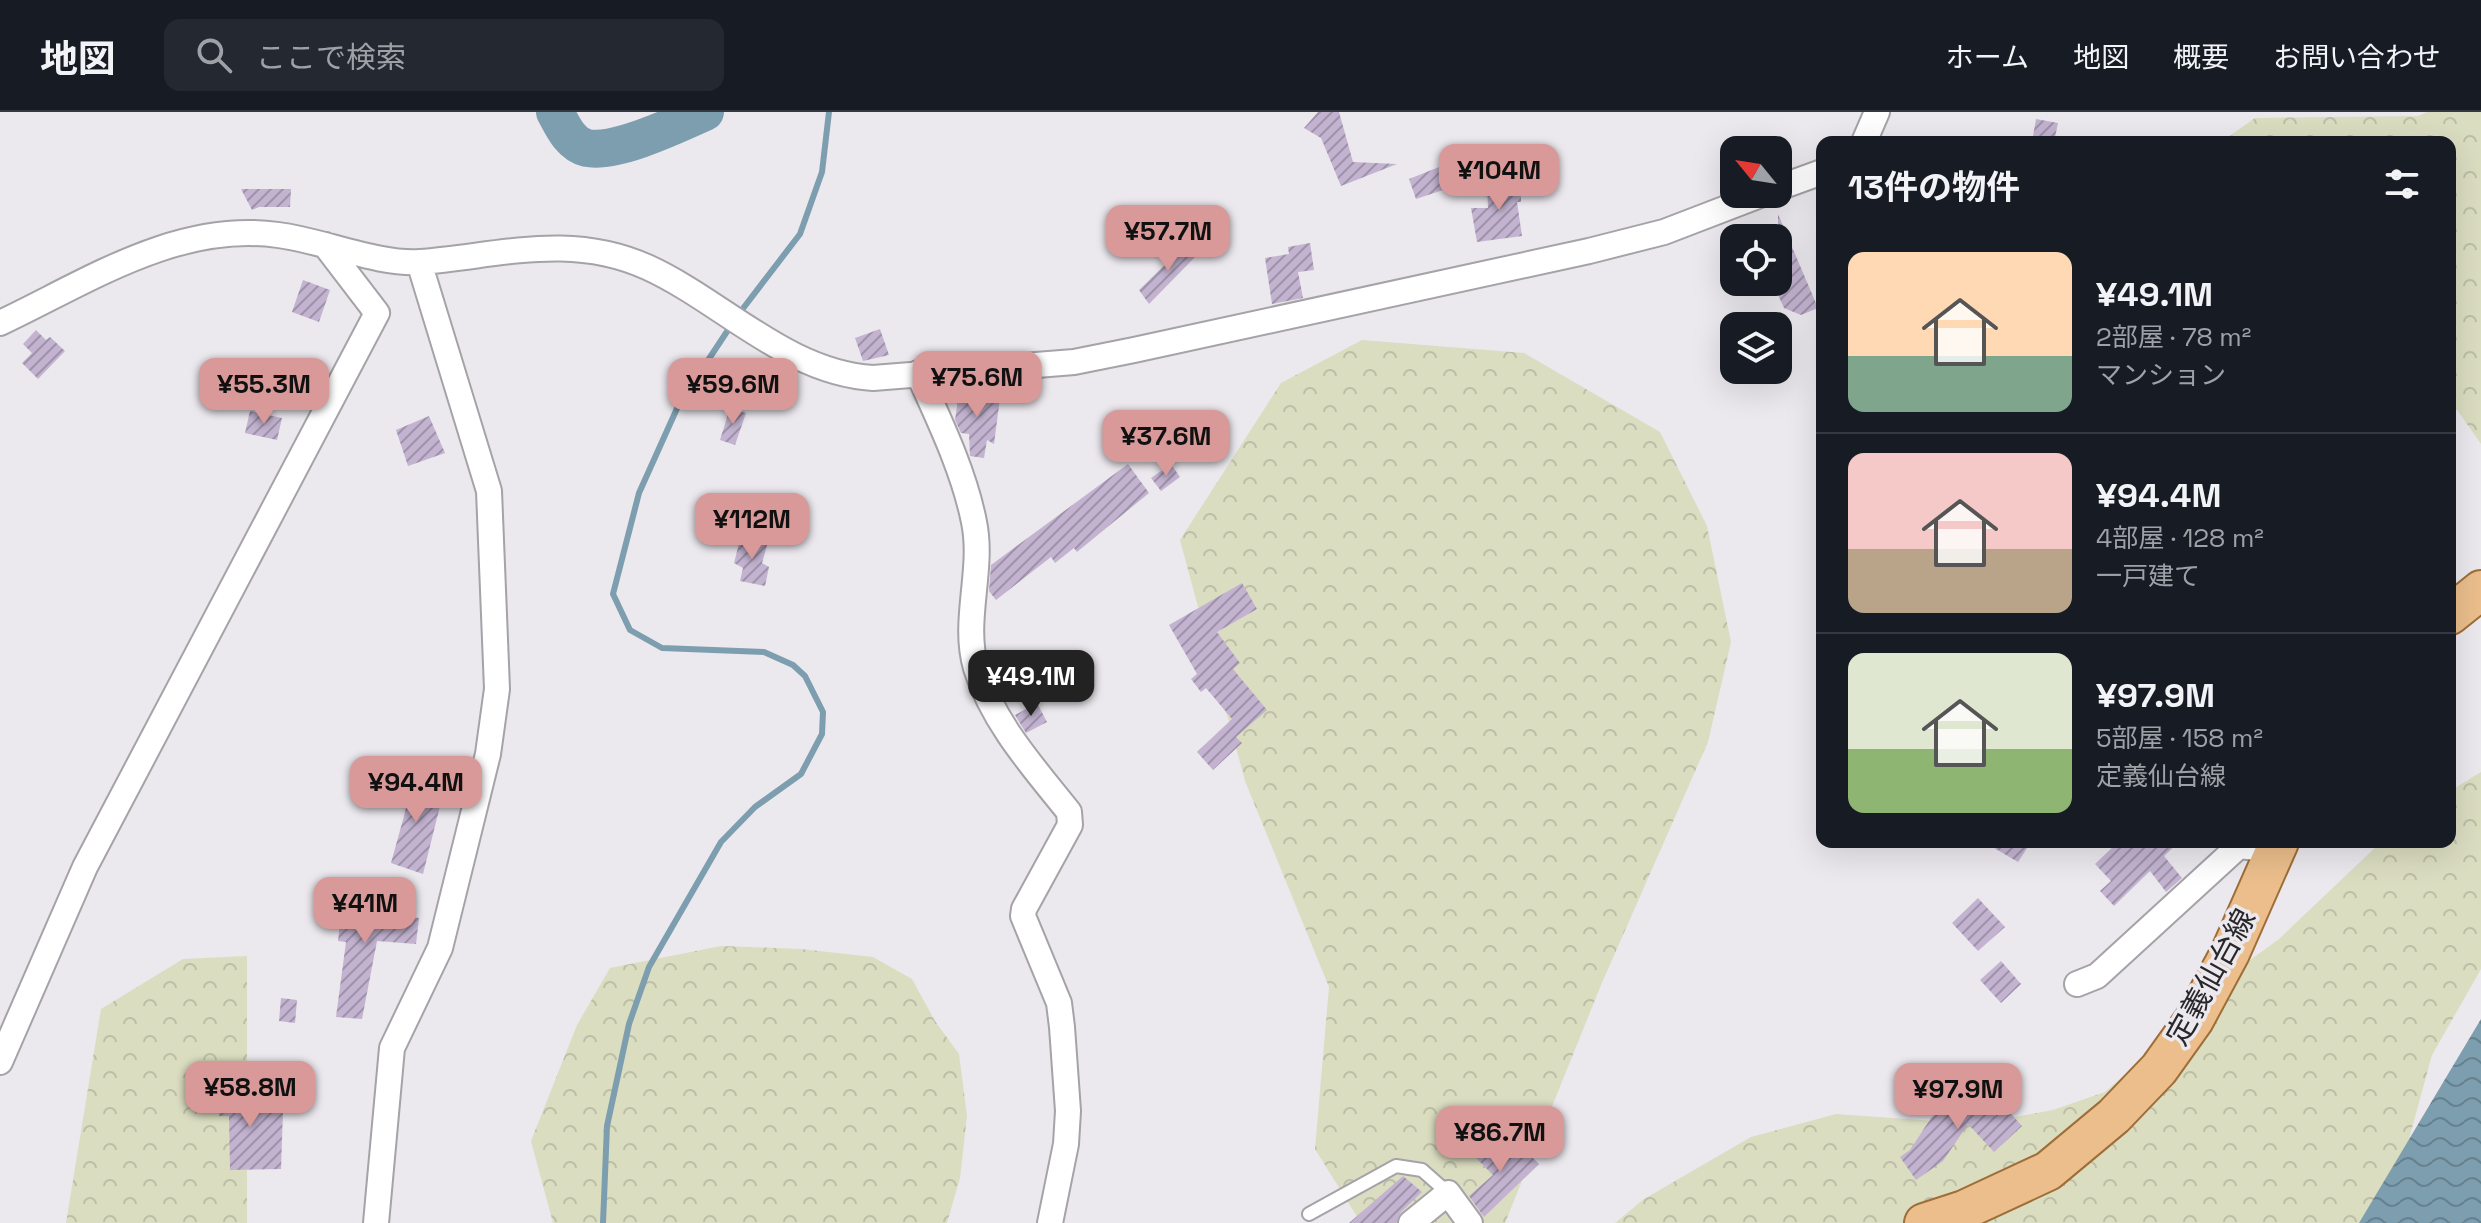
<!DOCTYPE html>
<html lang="ja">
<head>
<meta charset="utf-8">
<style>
	body { margin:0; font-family:"Space Grotesk","Noto Sans JP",sans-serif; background:#242831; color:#f1f3f6; height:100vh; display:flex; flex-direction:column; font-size:30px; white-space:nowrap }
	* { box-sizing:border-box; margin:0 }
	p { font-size:26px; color:#9ea1a6 }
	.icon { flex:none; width:44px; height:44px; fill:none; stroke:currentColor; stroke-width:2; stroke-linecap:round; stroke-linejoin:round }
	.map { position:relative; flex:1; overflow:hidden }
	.side { position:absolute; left:1816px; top:24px; width:640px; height:712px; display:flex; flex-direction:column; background:#171b24; border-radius:16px; box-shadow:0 8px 32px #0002 }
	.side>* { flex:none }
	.needle { width:52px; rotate:300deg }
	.tools { position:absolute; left:1720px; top:24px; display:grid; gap:16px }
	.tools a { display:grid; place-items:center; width:72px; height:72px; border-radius:16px; background:#171b24; box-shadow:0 8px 32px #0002; font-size:40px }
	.price { position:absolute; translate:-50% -68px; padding:0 18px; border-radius:16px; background:#d89998; color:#111; font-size:26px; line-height:52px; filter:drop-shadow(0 2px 4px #0008) }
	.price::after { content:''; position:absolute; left:50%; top:48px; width:24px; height:18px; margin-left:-12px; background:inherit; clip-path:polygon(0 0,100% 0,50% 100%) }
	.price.on { background:#222; color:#fff }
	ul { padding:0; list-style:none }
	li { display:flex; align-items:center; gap:24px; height:200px; padding:0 32px }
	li+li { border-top:2px solid #363941 }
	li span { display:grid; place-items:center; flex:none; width:224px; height:160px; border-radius:16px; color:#555 }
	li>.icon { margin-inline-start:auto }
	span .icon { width:96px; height:96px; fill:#fffc; stroke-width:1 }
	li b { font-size:34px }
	h2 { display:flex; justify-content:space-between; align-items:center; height:96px; padding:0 32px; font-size:34px }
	header { display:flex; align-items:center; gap:48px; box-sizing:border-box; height:112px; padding:0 40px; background:#171b24; border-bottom:2px solid #363941 }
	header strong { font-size:38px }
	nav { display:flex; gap:44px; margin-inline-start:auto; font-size:28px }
	.search { width:560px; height:72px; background:#242831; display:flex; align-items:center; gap:20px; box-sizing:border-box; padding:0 28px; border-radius:16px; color:#9ea1a6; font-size:30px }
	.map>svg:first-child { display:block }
	.forest { fill:url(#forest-crowns) }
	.water { fill:url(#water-waves) }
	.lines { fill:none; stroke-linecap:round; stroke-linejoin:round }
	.stream { stroke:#7c9eaf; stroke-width:6 }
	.river { stroke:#7c9eaf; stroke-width:38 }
	.building { fill:url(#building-hatch) }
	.lane-casing { stroke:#a5a2a8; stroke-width:16 }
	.street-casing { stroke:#a5a2a8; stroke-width:28 }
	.primary-casing { stroke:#9e6d38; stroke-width:42 }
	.lane { stroke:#fff; stroke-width:12 }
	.street { stroke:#fff; stroke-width:24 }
	.primary { stroke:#ebbe8c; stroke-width:38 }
	.labels { text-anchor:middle; stroke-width:7; stroke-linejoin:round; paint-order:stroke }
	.street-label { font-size:30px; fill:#282729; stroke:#ebe8ee }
</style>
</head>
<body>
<header>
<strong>地図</strong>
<div class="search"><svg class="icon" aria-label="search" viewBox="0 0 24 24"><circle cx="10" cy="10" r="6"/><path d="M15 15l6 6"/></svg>ここで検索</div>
<nav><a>ホーム</a><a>地図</a><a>概要</a><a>お問い合わせ</a></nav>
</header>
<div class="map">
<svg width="2481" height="1111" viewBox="0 0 2481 1111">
	<defs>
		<pattern id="forest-crowns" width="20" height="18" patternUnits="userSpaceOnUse" patternTransform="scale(2)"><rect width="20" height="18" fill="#dbddc1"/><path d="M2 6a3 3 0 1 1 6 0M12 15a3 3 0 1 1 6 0" fill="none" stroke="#bcbea6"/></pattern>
		<pattern id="water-waves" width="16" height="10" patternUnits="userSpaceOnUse" patternTransform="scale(2)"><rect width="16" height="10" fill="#7c9eaf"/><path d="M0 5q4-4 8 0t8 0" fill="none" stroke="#66818e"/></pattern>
		<pattern id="building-hatch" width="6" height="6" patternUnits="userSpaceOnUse" patternTransform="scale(2)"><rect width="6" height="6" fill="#c3b3d1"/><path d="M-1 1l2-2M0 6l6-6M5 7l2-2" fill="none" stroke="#9e92aa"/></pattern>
	</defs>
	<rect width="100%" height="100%" fill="#ebe8ee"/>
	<!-- forest -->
	<path class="forest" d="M2427,0H2481V332L2450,288V30H2221L2255,6L2418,4Z
		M1362,228L1524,241L1660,320L1707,414L1731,530L1708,630L1601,873L1505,1111H1361L1315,1037L1329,875L1245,669L1180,428L1281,271Z
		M2481,660V857L2432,943L2386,1111H1615L1644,1087L1751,1025L1836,1002L1978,1012L2053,998L2105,980L2164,928L2213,875L2279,827L2381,730H2450V679Z
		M721,834L801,837L873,845L912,867L935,909L959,942L967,1004L960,1066L947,1111H553L531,1029L577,913L610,856Z
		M247,844V1111H66L101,897L183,847Z"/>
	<!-- water -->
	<path class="water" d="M2481,907V1111H2359Z"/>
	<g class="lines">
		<!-- stream -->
		<path class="stream" d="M738,203L800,122L822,60L829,0
			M603,1111L607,1014L629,912L649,855L721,730L755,695L801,662L822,622L823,600L805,564L793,553L764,540L662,536L630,518L613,482L639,381L679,292L732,212"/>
		<!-- river -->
		<path class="river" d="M555,0C562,13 570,32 587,36C616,42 678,12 705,0"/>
	</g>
	<!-- building -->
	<path class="building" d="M1318,0H1339L1353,50L1397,52L1341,74L1321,26L1304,16Z
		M2036,7L2058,11L2054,30H2032Z
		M1439,55L1449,76L1416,87L1409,67Z
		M1487,67L1521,69V90H1517L1522,124L1477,130L1471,96H1488Z
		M241,77H291L290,95H259L252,98Z
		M1778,102L1818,196L1801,203L1784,196L1772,170H1778Z
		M1187,131L1198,142L1149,192L1139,178Z
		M1310,131L1314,158L1298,160L1303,186L1272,192L1265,146L1289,142L1288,135Z
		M303,168L330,178L319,210L292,200Z
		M880,217L889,243L863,249L855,226Z
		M36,218L46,228L50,225L65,239L38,267L22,251L32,241L23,232Z
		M977,273V283L1000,286L994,332L987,328L984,346L970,344L969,322L961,321L955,308L960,274Z
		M730,296L746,301L735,333L720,328Z
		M250,299L282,306L277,328L245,321Z
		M429,304L445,341L408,354L396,318Z
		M1128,352L1149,381L1077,440L1074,436L1055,451L1051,445L996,488L989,479L991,453Z
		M1171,352L1180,365L1161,379L1151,366Z
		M741,424L768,430L762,451L769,455L765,474L740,469L743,456L734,451Z
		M1242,471L1257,497L1217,520L1240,551L1233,557L1267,598L1236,625L1242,631L1213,658L1197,640L1232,607L1206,576L1201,580L1191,567L1197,562L1169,513Z
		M1037,591L1047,610L1026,621L1015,603Z
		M406,658L423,663L419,675L443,682L423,762L391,751L409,686L399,683Z
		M1984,730H2031L2018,750Z
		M2118,730H2179L2164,744L2182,766L2166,780L2150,759L2114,794L2100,779L2111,769L2095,752Z
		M344,772L375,776L372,800L419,806L416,832L377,829L362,907L336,905L346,830L338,829Z
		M1978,786L2005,815L1978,839L1952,811Z
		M2001,849L2021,872L2001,891L1980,868Z
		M281,886L297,888L295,911L279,909Z
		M251,969L252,998L283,999L281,1057L230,1058L229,1004H219L217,970Z
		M1967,974L1995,1004L2005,995L2022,1014L1994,1040L1968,1012L1943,1049L1916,1068L1900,1045L1910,1038L1931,1006Z
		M1484,1025L1507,1048L1521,1034L1539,1052L1484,1105L1469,1084L1493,1063L1470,1040Z
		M1403,1064L1422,1080L1401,1100L1396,1111H1349Z"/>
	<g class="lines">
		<defs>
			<path id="lane" d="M1309,1102L1396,1054L1422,1058L1448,1081"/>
			<path id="street" d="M1864,30L1877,0
				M1778,76L1822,60
				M0,211C87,170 177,109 278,123C320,128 379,153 420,150C499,144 569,120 647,155C722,189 787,261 873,266L1074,250L1134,238L1589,139L1664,120L1763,82
				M918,261C939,308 964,359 974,410C984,458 962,509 976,556C993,611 1034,656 1069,700L1070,713L1024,797L1023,804L1059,891L1062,915L1068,999L1066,1032L1050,1111
				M2077,872L2097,864L2239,734L2275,738
				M0,950L85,755L377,201L325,133
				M376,1111L392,936L440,836L488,642L497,577L489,379L419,150
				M1411,1111L1448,1081L1470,1111"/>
			<path id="primary" d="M2450,503L2481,478
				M1924,1111L1964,1098L2048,1059L2114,1004L2159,957L2194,908L2230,841L2279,730"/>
		</defs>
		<!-- lane casing -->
		<use href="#lane" class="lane-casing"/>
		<!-- street casing -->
		<use href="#street" class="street-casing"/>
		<!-- primary casing -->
		<use href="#primary" class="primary-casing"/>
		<!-- lane -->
		<use href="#lane" class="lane"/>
		<!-- street -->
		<use href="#street" class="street"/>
		<!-- primary -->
		<use href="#primary" class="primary"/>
	</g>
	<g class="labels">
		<!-- street labels -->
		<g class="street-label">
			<text transform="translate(2211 865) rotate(-61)" y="10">定義仙台線</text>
		</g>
	</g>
</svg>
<div class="tools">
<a><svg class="needle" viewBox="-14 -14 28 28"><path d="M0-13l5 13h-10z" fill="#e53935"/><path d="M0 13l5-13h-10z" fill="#9ea1a6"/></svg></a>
<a><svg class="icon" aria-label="locate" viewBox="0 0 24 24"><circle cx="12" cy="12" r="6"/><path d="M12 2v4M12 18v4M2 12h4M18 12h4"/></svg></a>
<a><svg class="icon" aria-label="layers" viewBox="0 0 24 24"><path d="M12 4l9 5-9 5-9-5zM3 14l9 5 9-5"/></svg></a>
</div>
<b class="price" style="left:1499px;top:100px">¥104M</b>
<b class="price" style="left:1168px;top:161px">¥57.7M</b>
<b class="price" style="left:977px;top:307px">¥75.6M</b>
<b class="price" style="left:264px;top:314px">¥55.3M</b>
<b class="price" style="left:733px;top:314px">¥59.6M</b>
<b class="price" style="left:1166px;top:366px">¥37.6M</b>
<b class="price" style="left:752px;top:449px">¥112M</b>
<b class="price on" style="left:1031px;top:606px">¥49.1M</b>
<b class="price" style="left:416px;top:712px">¥94.4M</b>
<b class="price" style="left:365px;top:833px">¥41M</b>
<b class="price" style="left:250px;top:1017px">¥58.8M</b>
<b class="price" style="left:1958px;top:1019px">¥97.9M</b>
<b class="price" style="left:1500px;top:1062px">¥86.7M</b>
<section class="side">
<h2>13件の物件<svg class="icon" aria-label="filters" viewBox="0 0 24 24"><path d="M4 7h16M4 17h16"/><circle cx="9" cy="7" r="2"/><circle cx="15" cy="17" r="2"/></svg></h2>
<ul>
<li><span style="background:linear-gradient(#ffd9b3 65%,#7fa58c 0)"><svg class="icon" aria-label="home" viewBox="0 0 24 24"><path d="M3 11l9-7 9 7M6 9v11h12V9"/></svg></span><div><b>¥49.1M</b><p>2部屋 · 78 m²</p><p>マンション</p></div></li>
<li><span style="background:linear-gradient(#f6c9c9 60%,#b9a48a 0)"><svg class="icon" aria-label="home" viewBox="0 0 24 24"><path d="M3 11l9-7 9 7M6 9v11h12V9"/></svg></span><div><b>¥94.4M</b><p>4部屋 · 128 m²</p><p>一戸建て</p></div></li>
<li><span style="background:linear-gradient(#dfe7d0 60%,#8fb573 0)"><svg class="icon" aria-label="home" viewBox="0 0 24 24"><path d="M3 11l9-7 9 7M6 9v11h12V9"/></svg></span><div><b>¥97.9M</b><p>5部屋 · 158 m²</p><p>定義仙台線</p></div></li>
</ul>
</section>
</div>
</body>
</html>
